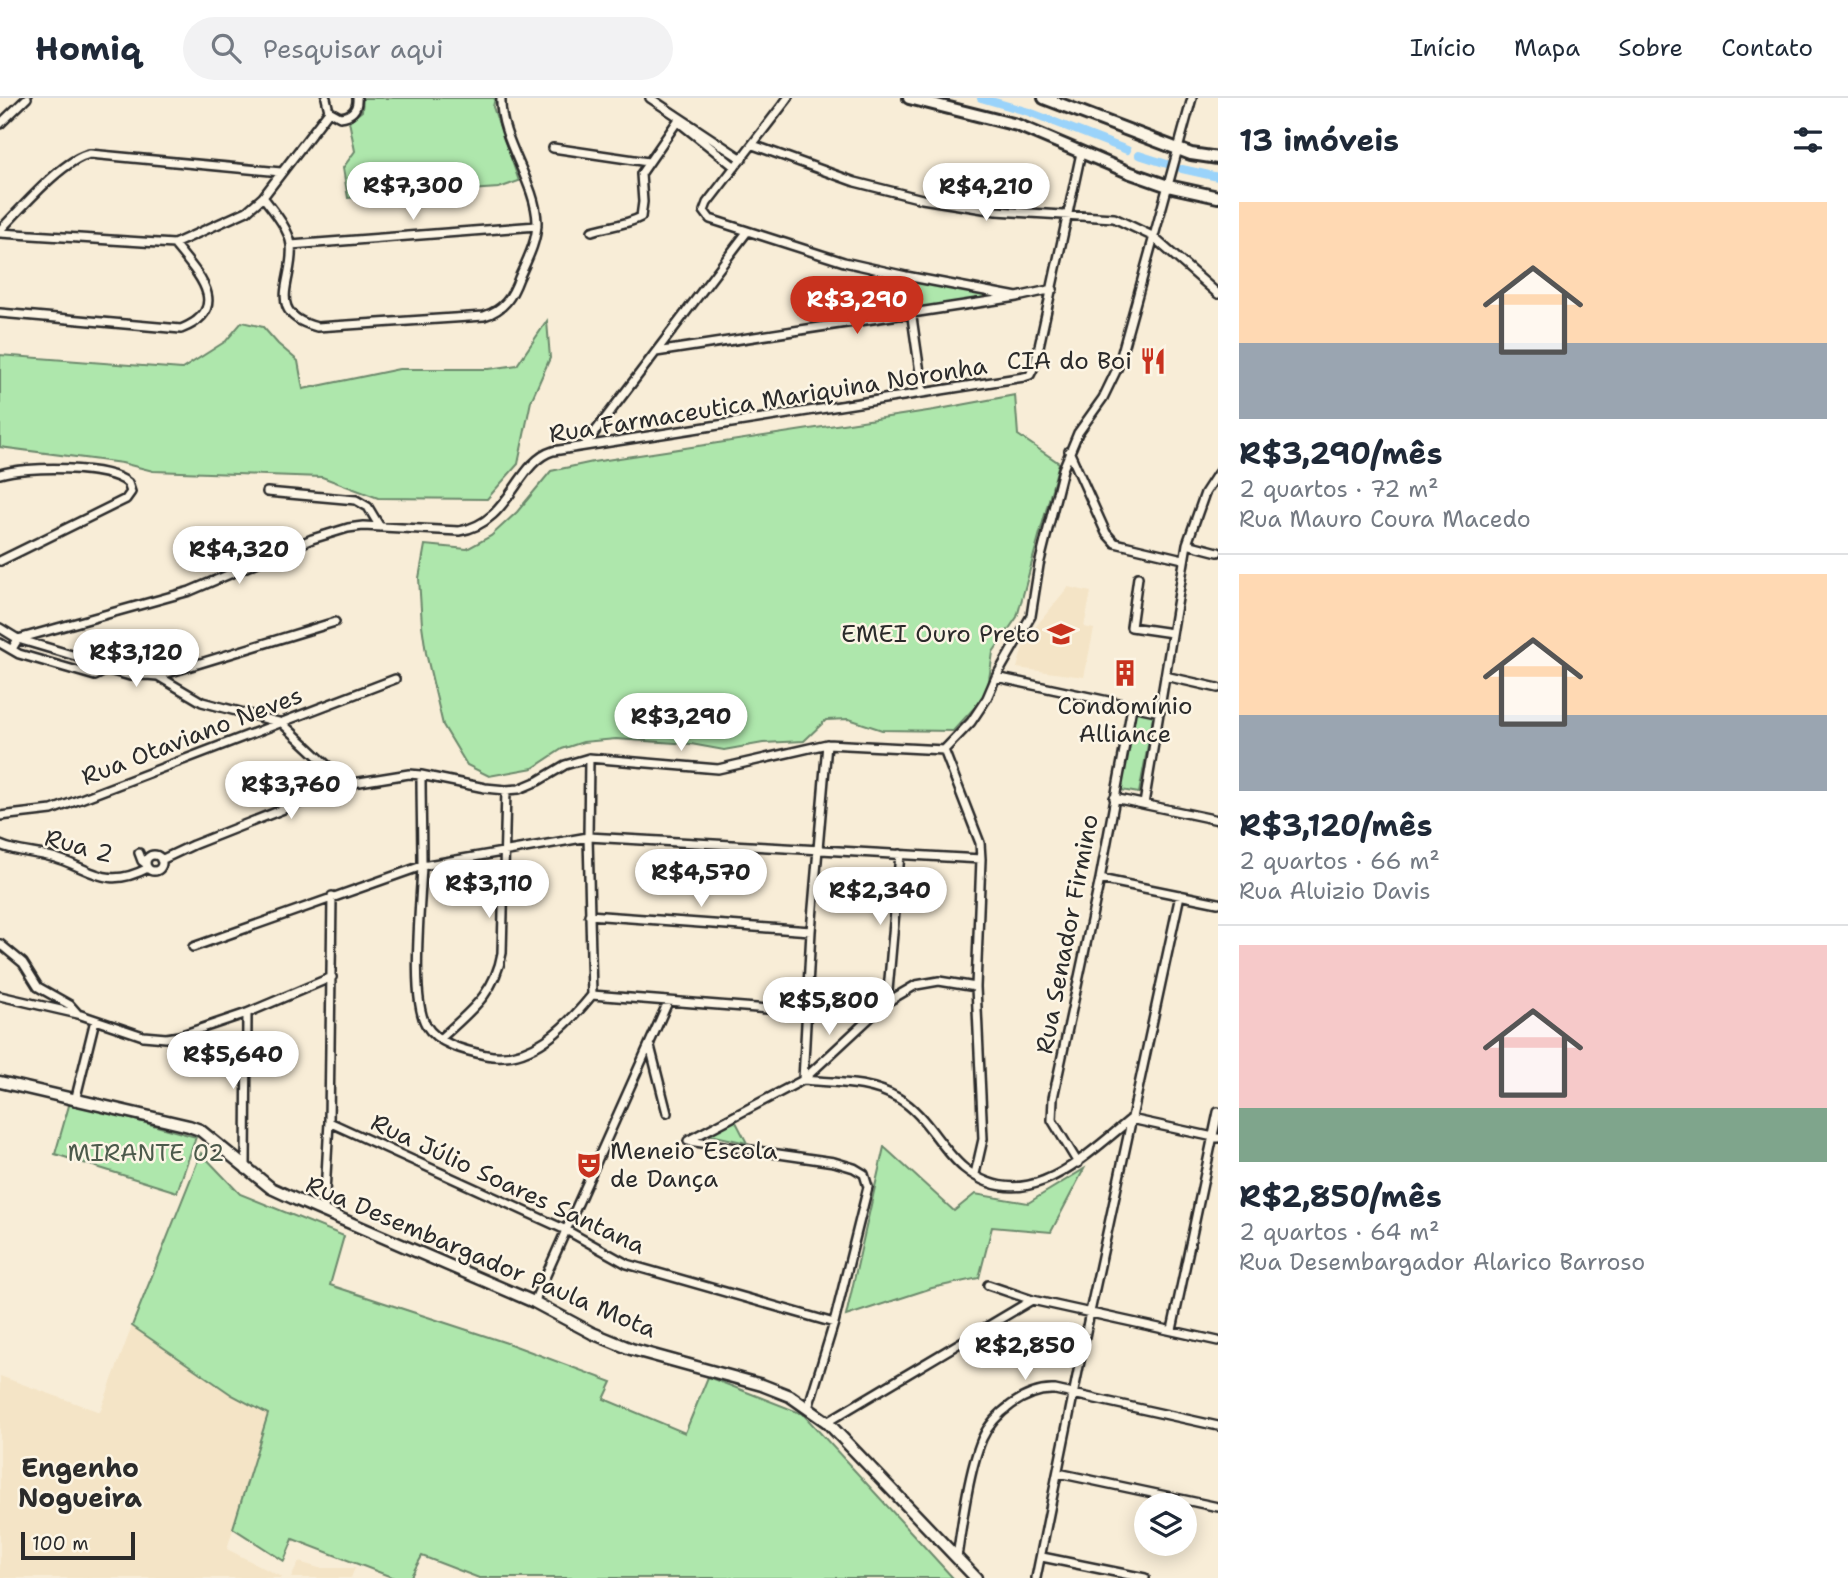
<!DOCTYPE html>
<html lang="pt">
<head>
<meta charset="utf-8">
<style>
	body { margin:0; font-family:"Shantell Sans",sans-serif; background:#f2f2f3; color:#1f2937; height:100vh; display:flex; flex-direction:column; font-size:26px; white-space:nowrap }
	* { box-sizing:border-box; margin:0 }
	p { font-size:23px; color:#747a83 }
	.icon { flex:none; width:38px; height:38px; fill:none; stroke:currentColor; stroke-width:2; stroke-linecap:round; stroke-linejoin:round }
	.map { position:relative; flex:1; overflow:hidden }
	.drawer { display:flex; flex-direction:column; background:#fff; width:630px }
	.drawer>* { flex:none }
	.fabs { position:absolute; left:1134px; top:1395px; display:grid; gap:14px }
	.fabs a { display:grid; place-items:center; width:63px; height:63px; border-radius:50%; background:#fff; box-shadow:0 4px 18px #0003; font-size:35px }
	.scale { position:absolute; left:21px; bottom:18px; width:114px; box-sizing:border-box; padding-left:7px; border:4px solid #2b2b2b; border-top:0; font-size:19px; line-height:24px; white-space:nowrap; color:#2b2b2b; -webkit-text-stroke:5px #fcf5e5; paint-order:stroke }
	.price { position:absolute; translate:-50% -60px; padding:0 16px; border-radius:24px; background:#fff; color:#222; font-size:23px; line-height:46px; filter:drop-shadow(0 2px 4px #0008) }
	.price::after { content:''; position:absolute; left:50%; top:42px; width:21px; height:16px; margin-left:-10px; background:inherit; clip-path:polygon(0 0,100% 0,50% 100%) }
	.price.on { background:#c8321e; color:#fff }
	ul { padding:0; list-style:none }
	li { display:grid; align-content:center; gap:14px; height:371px; padding:0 21px }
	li+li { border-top:2px solid #e0e1e3 }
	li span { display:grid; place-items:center; height:217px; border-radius:0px; color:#555 }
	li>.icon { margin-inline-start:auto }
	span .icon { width:126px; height:126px; fill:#fffc; stroke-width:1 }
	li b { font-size:30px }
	h2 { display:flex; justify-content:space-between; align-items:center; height:84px; padding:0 21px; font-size:30px }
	header { display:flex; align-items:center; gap:42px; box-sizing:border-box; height:98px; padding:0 35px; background:#fff; border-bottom:2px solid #e0e1e3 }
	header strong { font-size:33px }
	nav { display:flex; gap:38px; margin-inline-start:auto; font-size:24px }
	.search { width:490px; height:63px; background:#f2f2f3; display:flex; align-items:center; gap:18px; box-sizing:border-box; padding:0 24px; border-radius:38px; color:#747a83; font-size:26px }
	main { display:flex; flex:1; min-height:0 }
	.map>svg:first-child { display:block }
	.built { fill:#f4e4c6 }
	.green { fill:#aee7ac; stroke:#6c896c; stroke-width:2 }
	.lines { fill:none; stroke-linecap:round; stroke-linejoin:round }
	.canal { stroke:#9ad3fa; stroke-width:8 }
	.street-casing { stroke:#2b2b2b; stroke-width:12 }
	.secondary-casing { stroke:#2b2b2b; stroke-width:15 }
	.primary-casing { stroke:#2b2b2b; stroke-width:16 }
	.street { stroke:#fcf5e5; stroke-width:7 }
	.secondary { stroke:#fcf5e5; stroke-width:10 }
	.primary { stroke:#fcf5e5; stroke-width:10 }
	.labels { text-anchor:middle; stroke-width:5; stroke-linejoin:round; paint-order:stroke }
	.poi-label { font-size:24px; fill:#2b2b2b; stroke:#fcf5e5; text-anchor:end }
	.street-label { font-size:24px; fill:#2b2b2b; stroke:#fcf5e5 }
	.park-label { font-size:24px; fill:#4c5a4b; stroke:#fcf5e5 }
	.neighbourhood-label { font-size:26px; font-weight:bold; fill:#2b2b2b; stroke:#fcf5e5 }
</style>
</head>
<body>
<header>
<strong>Homiq</strong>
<div class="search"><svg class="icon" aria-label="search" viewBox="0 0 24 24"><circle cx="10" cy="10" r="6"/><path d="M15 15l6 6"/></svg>Pesquisar aqui</div>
<nav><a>Início</a><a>Mapa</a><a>Sobre</a><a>Contato</a></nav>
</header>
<main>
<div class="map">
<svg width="1218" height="1480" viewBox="0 0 1218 1480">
	<rect width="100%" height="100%" fill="#f8edd7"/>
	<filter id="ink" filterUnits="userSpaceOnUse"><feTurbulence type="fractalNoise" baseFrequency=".0143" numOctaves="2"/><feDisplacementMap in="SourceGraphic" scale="14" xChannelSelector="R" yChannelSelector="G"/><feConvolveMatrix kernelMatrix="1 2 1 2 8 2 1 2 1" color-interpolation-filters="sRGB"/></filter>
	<g filter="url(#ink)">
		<!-- built -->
		<path class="built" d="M1068,489L1091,494L1084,529L1094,531L1084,579L1017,570L1025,542Z
			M132,1228L232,1297L268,1316L227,1451L283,1480H0V1278L100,1314Z
			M299,1464L319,1470H355L351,1480H291Z"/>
		<!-- green -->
		<path class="green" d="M363,0H495L493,9L519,83L499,90L348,100L343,70L355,53L349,23L362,13Z
			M906,178L1017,199L912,215Z
			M547,223L550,260L531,303L518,366L487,401L378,400L322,379L153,373L122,365L0,349V257L182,271L226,243L242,224L263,229L278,246L298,263L303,291L399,271H489L517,267Z
			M1015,297L1018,337L1059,365L1017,519L993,554L987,596L953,633L882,632L849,621L826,622L804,643L763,645L724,652L691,646L616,641L583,644L562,651L533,670L489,678L467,667L443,627L426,555L422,527L419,480L425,447L467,451L491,438L517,414L551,373L593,364L934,312Z
			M1135,612L1154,615L1139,695L1121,692Z
			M70,1004L196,1039L177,1094L55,1056Z
			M735,1022L747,1045L706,1036Z
			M884,1049L954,1113L975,1096L1028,1105L1084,1071L1051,1134L992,1129L979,1180L932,1190L846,1218Z
			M201,1055L240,1096L344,1138L330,1187L510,1246L612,1284L604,1301L685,1335L708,1279L803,1316L953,1480H479L422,1458L410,1480H394L293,1441L284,1463L233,1430L268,1316L232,1297L132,1228Z"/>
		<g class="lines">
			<!-- canal -->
			<path class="canal" d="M981,0L1029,14L1127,52
				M1139,57L1167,66
				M1182,71L1218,79"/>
			<defs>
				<path id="street" d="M326,0L329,13L340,19C351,18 358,12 357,0
					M650,0L742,61
					M788,0L707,105L704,113L710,121L844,164L906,178L1017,199
					M680,25L735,69
					M0,26L27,0
					M753,47L855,84L922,101L996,113L1114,120L1152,138L1218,196
					M553,50L648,64
					M263,99C273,112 289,131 291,147C295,182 263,215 317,229L484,218C504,212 512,199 519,180C527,162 537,144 537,124C536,84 499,41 501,0
					M0,132C21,111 63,61 90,56L281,74
					M592,133C608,128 626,127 641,119L643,104L641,76L679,21
					M0,135L174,146L247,113L263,99L329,13
					M291,147L537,128
					M906,178L923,295
					M0,215L181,231C234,210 196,174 174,146
					M656,254L1017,199L1053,191
					M585,347L747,134
					M1069,353L1106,435L1115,445L1183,461
					M0,376C26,368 108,367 128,385L131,394L126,401L0,463
					M267,394L356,402L368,409L380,429
					M1187,446L1218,454
					M1138,479L1131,529L1172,535
					M0,530L18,541L99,565L103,568V574L95,578L19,556L0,545
					M12,551L18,541L190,493L312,441L348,430L363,428L459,433C510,426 516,364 553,353L1024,279L1030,277L1035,267L1081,55
					M116,562L136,567L146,577L130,578L109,572L108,565Z
					M146,577L158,578L202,604L282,625L347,686
					M158,578L335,524
					M1165,578L1218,590
					M996,579L1160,614
					M827,646L811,833L803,982C835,985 869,983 898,1000C926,1016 939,1049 964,1070C1025,1120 1084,1059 1131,1021L1218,1040
					M944,652L971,624L987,600L996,579L1031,518L1039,467L1063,371L1078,335L1103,300L1118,269L1192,0
					M944,652L980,745L981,761L976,889L983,1041L975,1076
					M421,677C421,707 422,737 422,767C421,802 410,900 426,927C437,946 466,953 486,957C530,966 567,928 592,897L588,739L589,660
					M1114,700L1218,722
					M1144,706L1187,446L1205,395L1218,375
					M0,718L52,712L395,581
					M0,747C16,754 32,754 48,758C89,767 102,794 148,770
					M139,755L142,763L146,766
					M146 765a8 8 0 1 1 16 0a8 8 0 1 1-16 0Z
					M161,762L193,747L347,686L409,676L421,677L485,690L506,692L519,691L538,683L565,667L589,660L718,671L827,646L944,652
					M1100,781L1218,805
					M589,817L811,833
					M0,846L23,865L38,889L70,907L78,916
					M193,849L422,768L588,739L981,761
					M592,897L806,914
					M0,898L78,916L143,938L166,940L179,938L247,915L332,879
					M887,904L900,756
					M440,941C469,914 495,896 502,855L506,692
					M650,948L667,1015
					M75,1003L95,922
					M329,1024L566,1132L627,1166L834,1225
					M689,1042L803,982L887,904L916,887L939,883L976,889
					M688,1043L834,1064L854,1070L864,1076L868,1089L834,1225L808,1310
					M1078,1065L1052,1022L1053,1000L1100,781L1132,609
					M246,1072L247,915
					M324,1113L329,1024L332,798
					M988,1187L1032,1202
					M534,1204L668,904
					M1172,1232L1218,1014
					M827,1324L1032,1202L1218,1243
					M1058,1375L1218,1409
					M957,1459C962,1425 969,1372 982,1341C993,1316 1026,1290 1055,1292L1218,1328
					M1042,1459L1145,1480
					M1036,1480L1090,1214L1180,797"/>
				<path id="secondary" d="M0,984L189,1028L200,1032L271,1090L297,1102L534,1204L592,1235L631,1251L762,1287L790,1298L827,1324L976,1480"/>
				<path id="primary" d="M909,0L1017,27L1128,74L1168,88L1218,99
					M1044,0L1191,56L1218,60"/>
			</defs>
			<!-- street casing -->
			<use href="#street" class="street-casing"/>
			<!-- secondary casing -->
			<use href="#secondary" class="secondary-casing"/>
			<!-- primary casing -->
			<use href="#primary" class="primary-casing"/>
			<!-- street -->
			<use href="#street" class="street"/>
			<!-- secondary -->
			<use href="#secondary" class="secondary"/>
			<!-- primary -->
			<use href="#primary" class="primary"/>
		</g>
	</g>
	<!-- icons -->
	<defs>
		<symbol id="restaurant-bare" viewBox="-9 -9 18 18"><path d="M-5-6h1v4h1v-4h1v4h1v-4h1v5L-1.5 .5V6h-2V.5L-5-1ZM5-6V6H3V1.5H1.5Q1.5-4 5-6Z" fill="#c8321e" stroke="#fcf5e5" stroke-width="2.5" paint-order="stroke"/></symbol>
		<symbol id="school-bare" viewBox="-9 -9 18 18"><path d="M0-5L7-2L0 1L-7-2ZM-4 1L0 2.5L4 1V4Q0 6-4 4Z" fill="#c8321e" stroke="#fcf5e5" stroke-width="2.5" paint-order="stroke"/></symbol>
		<symbol id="building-bare" viewBox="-9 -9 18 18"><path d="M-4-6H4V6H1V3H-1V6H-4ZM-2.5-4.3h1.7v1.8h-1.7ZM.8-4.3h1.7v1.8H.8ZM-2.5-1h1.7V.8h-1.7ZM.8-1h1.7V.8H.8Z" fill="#c8321e" stroke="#fcf5e5" stroke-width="2.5" paint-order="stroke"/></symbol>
		<symbol id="theatre-bare" viewBox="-9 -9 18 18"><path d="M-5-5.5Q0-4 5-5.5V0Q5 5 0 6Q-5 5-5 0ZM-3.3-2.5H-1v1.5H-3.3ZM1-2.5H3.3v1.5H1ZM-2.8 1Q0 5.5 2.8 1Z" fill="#c8321e" stroke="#fcf5e5" stroke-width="2.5" paint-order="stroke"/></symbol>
	</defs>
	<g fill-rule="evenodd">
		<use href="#restaurant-bare" x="1134" y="244" width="38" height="38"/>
		<use href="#school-bare" x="1042" y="517" width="38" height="38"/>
		<use href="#building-bare" x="1106" y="556" width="38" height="38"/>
		<use href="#theatre-bare" x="570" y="1048" width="38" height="38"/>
	</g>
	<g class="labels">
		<!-- poi labels -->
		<g class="poi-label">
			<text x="1132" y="271">CIA do Boi</text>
			<text x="1040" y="544">EMEI Ouro Preto</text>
			<text x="1125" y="616" text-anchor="middle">Condomínio<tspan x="1125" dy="28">Alliance</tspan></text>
			<text x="610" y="1061" text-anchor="start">Meneio Escola<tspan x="610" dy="28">de Dança</tspan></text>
		</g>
		<!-- street labels -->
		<g class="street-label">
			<text transform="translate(768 302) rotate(-9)" y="8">Rua Farmaceutica Mariquina Noronha</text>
			<text transform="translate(192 638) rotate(-21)" y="8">Rua Otaviano Neves</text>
			<text transform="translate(79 748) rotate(15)" y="8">Rua 2</text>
			<text transform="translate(1067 836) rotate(-79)" y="8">Rua Senador Firmino</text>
			<text transform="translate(508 1086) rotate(25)" y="8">Rua Júlio Soares Santana</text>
			<text transform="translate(481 1159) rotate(23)" y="8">Rua Desembargador Paula Mota</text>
		</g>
		<!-- park labels -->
		<g class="park-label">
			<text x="146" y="1063">MIRANTE 02</text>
		</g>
		<!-- neighbourhood labels -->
		<g class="neighbourhood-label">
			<text x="80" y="1379">Engenho<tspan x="80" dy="30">Nogueira</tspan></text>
		</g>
	</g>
</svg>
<div class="fabs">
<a><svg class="icon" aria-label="layers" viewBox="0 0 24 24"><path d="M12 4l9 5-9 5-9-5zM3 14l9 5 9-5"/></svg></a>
</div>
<div class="scale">100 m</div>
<b class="price" style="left:413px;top:124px">R$7,300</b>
<b class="price" style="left:986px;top:125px">R$4,210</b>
<b class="price on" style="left:857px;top:238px">R$3,290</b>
<b class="price" style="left:239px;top:488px">R$4,320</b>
<b class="price" style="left:136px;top:591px">R$3,120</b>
<b class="price" style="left:681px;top:655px">R$3,290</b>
<b class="price" style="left:291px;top:723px">R$3,760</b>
<b class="price" style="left:701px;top:811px">R$4,570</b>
<b class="price" style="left:489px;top:822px">R$3,110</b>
<b class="price" style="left:880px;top:829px">R$2,340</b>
<b class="price" style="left:829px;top:939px">R$5,800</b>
<b class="price" style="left:233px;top:993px">R$5,640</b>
<b class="price" style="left:1025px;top:1284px">R$2,850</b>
</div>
<section class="drawer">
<h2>13 imóveis<svg class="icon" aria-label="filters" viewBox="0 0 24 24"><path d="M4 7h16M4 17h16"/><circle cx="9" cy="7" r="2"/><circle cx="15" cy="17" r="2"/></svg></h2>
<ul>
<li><span style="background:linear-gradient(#ffd9b3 65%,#9aa5b1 0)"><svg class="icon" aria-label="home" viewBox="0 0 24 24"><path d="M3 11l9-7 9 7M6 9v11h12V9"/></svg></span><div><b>R$3,290/mês</b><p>2 quartos · 72 m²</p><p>Rua Mauro Coura Macedo</p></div></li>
<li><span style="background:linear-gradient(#ffd9b3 65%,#9aa5b1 0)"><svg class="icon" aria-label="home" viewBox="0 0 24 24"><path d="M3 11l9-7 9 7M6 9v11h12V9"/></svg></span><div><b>R$3,120/mês</b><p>2 quartos · 66 m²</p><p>Rua Aluizio Davis</p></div></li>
<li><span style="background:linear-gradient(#f6c9c9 75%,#7fa58c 0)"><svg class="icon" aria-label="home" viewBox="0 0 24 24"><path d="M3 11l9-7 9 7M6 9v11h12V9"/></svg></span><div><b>R$2,850/mês</b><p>2 quartos · 64 m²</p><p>Rua Desembargador Alarico Barroso</p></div></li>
</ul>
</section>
</main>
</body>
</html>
